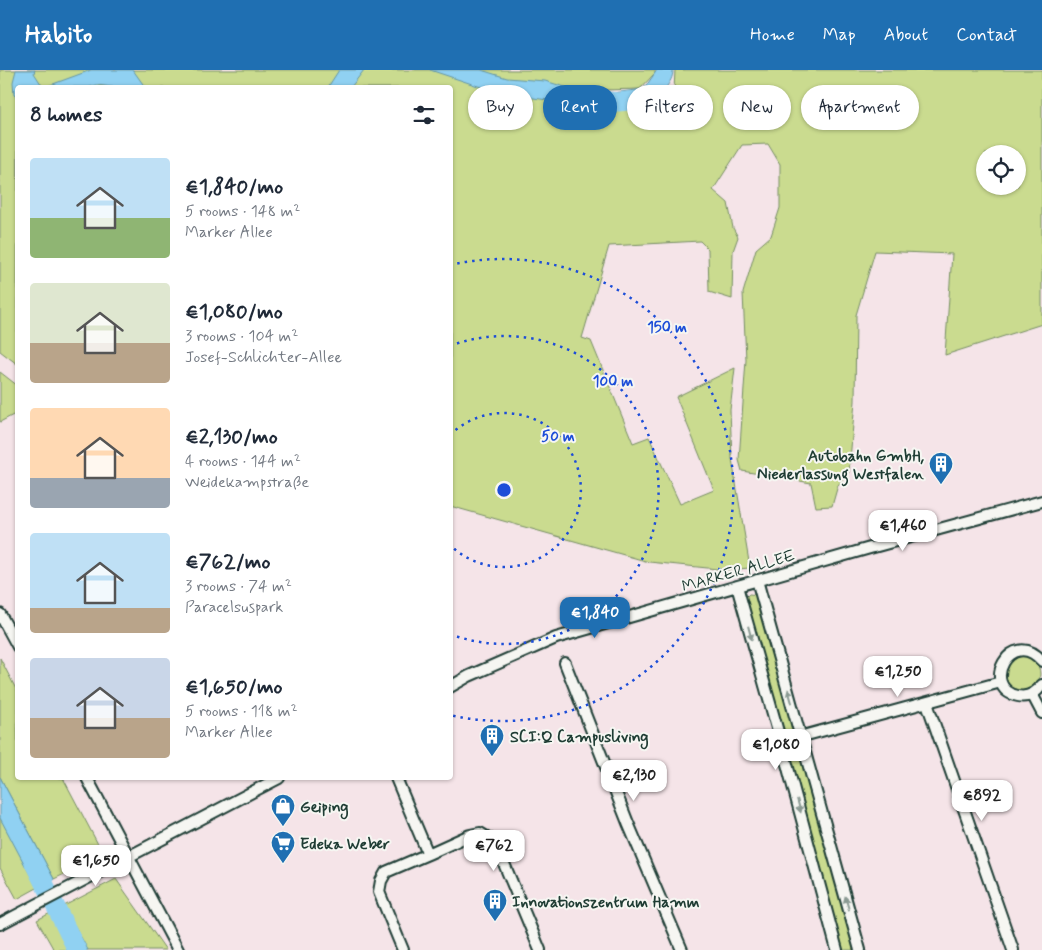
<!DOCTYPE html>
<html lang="en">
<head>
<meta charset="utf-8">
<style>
	body { margin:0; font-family:Mynerve,sans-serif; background:#f6f6f7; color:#1f2937; height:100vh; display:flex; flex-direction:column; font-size:19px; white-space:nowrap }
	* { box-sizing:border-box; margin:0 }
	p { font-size:16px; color:#747a83 }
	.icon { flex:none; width:28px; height:28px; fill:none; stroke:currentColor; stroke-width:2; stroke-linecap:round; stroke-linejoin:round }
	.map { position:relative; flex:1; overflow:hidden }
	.sheet { position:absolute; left:15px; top:15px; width:438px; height:695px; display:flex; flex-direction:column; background:#fff; border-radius:5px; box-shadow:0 1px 4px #0004 }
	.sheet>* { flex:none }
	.hud { position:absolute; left:468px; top:15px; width:475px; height:45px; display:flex; gap:10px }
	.tools { position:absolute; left:976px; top:75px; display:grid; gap:10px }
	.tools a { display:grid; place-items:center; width:50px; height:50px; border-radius:50%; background:#fff; box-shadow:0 1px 4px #0004; font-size:25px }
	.price { position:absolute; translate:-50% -42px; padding:0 11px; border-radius:10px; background:#fff; color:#222; font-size:16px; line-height:32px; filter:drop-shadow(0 1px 2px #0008) }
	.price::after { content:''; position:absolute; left:50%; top:30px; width:15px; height:11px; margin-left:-8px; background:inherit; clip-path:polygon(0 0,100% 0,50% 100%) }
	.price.on { background:#1f6fb2; color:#fff }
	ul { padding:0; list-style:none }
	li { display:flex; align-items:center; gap:15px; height:125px; padding:0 15px }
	li span { display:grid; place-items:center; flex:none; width:140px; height:100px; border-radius:5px; color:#555 }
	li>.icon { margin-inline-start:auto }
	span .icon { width:60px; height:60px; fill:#fffc; stroke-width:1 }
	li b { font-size:21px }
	h2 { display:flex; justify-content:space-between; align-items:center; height:60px; padding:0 15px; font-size:21px }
	.chip { padding:0 18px; border-radius:22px; background:#fff; box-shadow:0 1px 4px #0004; font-size:18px; line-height:45px }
	.chip.on { background:#1f6fb2; color:#fff }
	header { display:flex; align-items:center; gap:30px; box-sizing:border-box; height:70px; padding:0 25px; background:#1f6fb2; color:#fff }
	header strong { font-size:24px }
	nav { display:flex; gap:28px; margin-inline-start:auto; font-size:18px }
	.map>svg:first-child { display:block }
	.green { fill:#cadb8f; stroke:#748c62; fill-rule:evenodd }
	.water { fill:#90d1f2; stroke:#6396a6 }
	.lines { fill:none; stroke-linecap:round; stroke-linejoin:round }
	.river { stroke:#90d1f2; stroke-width:19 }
	.minor-casing { stroke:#1f3d34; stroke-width:14 }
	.minor { stroke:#f6f6f2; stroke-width:10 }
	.oneway { fill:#8a9a93 }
	.ring { fill:none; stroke:#1d4ed8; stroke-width:2.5; stroke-dasharray:2.5 5 }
	.labels { text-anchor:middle; stroke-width:4; stroke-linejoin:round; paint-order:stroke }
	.poi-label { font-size:16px; font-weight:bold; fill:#1f3d34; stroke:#f6f6f2; text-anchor:start }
	.street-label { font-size:16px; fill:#1f3d34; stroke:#f6f6f2 }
	.centre { fill:#1d4ed8; stroke:#f6f6f2; stroke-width:2.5 }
	.ring-label { font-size:15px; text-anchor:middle; font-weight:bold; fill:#1d4ed8; stroke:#f6f6f2; stroke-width:4; stroke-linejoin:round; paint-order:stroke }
</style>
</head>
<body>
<header>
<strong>Habito</strong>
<nav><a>Home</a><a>Map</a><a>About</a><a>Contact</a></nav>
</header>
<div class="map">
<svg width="1042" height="880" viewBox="0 0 1042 880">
	<rect width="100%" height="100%" fill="#f5e4e8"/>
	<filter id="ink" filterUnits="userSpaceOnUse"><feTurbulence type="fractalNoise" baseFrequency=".02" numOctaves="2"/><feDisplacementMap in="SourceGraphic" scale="10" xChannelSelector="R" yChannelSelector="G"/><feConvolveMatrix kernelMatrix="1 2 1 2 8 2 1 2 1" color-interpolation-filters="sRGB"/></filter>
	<g filter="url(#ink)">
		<!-- green -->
		<path class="green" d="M0,0H655V3L640,19L604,20V38L616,39L654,36L674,21L675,0H1042V254L945,285L952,184L875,181L856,245L855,331L849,402L838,415L832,436L816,437L811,413L742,401L739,390L746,290L743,223L756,179L771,166L780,138V94L768,74L742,75L713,120L728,133L733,158L738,167L733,181L732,229L709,222L708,179L700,171L609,176L582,268L591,271L633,373L649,367L680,434L714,420L676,327L735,298L730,340L732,389L750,498L727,500L649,492L450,436V18H18L17,294L0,281ZM985,84H1018V116H985Z
			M0,302L18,316L17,343L0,352Z
			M749,524L758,525L794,661L792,665H786L783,663L746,527Z
			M1004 604a18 18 0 1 1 36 0a18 18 0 1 1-36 0Z
			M0,588L17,621L18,708H63L100,778L74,790L77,798L54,809L0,707Z
			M791,674H796L799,677L855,880H842L788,679Z
			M0,745L37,818L17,829L0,798Z
			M116,809L166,880H54L37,850Z"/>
		<!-- water -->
		<path class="water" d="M16,0H35L34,3L43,17L18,18L17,27L14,25L13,12Z
			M91,0H133L145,17H112L97,15L89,17H45Z
			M339,0H364L351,17H328Z
			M430,0H481L507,8L545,11L582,22V35L499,23Z
			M657,0H673C673,8 670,11 666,18C653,38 625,35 604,35L605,24L644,19Z
			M0,707L54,809L37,818L0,748Z
			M65,838L88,880H71L52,845Z"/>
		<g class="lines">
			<!-- river -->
			<path class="river" d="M557,26L618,32L629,31
				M34,793L77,880"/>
			<defs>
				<path id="minor" d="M757,510L860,880
					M737,516L784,683L837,880
					M0,544L18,577
					M1042,591C1011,556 979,618 1018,626C1028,628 1036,623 1042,615
					M565,593L628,753L682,880
					M450,617L469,606L556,568L870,478L1042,431
					M1032,624L1042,643
					M927,633L1013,880
					M781,672L1001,612
					M87,708L178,880
					M396,708L428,784L470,765L480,763L495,772L540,880
					M0,854L279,708
					M403,880L379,822L381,811L386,802L428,784"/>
			</defs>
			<!-- minor casing -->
			<use href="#minor" class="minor-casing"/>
			<!-- minor -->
			<use href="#minor" class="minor"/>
		</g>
		<!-- one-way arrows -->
		<defs><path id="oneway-solid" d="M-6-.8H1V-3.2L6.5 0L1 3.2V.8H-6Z" transform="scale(1.25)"/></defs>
		<g class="oneway">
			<use href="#oneway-solid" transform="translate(750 563) rotate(75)"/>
			<use href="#oneway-solid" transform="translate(790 626) rotate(-106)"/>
			<use href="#oneway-solid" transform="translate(799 736) rotate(75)"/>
			<use href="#oneway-solid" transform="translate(847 833) rotate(-106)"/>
		</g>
	</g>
	<!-- distance rings -->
	<g class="ring">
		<path d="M450 365A77 77 0 1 1 450 475"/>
		<path d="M450 276A154 154 0 1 1 450 564"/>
		<path d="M450 195A231 231 0 1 1 450 645"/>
	</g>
	<!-- icons -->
	<defs>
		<symbol id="building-pin" viewBox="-11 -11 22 30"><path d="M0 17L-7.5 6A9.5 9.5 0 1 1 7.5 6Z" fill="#1f6fb2" stroke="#f6f6f2"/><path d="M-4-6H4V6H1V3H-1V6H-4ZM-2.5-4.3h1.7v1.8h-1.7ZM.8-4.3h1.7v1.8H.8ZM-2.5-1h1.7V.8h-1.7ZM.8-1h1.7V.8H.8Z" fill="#fff"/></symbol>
		<symbol id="shop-pin" viewBox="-11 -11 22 30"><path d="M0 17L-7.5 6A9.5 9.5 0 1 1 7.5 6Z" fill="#1f6fb2" stroke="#f6f6f2"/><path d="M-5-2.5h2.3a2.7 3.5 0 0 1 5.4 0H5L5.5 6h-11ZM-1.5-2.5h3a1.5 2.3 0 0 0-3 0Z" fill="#fff"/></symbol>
		<symbol id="supermarket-pin" viewBox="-11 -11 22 30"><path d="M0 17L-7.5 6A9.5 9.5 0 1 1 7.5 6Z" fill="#1f6fb2" stroke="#f6f6f2"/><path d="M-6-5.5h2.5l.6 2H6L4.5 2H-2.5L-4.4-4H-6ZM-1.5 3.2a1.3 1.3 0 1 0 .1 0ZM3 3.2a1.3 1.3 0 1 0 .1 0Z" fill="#fff"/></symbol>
	</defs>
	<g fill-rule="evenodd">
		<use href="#building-pin" x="927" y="380" width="28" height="38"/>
		<use href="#building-pin" x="478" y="652" width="28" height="38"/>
		<use href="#shop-pin" x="269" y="722" width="28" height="38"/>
		<use href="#supermarket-pin" x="269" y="759" width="28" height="38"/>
		<use href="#building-pin" x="481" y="817" width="28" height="38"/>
	</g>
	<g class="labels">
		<!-- poi labels -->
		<g class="poi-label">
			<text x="924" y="391" text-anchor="end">Autobahn GmbH,<tspan x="924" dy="18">Niederlassung Westfalen</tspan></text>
			<text x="510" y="672">SCI:Q Campusliving</text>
			<text x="300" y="742">Geiping</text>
			<text x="300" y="779">Edeka Weber</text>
			<text x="512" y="837">Innovationszentrum Hamm</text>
		</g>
		<!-- street labels -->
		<g class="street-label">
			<text transform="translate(738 500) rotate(-16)" y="6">MARKER ALLEE</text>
		</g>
	</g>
	<circle cx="504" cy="420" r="8" class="centre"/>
	<g class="ring-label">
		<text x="667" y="262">150 m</text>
		<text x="613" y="316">100 m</text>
		<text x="558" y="371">50 m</text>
	</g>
</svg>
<div class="tools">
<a><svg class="icon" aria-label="locate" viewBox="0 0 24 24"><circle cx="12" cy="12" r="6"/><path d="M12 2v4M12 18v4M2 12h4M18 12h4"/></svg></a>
</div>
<b class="price" style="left:903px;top:482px">€1,460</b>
<b class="price on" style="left:595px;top:569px">€1,840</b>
<b class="price" style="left:898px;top:628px">€1,250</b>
<b class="price" style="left:776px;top:701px">€1,080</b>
<b class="price" style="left:634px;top:732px">€2,130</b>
<b class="price" style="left:982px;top:752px">€892</b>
<b class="price" style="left:494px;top:802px">€762</b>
<b class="price" style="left:96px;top:817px">€1,650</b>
<div class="hud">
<a class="chip">Buy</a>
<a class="chip on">Rent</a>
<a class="chip">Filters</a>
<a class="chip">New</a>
<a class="chip">Apartment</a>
</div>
<section class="sheet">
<h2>8 homes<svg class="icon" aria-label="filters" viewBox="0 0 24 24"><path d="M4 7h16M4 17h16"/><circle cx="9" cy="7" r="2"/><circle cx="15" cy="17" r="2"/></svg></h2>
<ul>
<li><span style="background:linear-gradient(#bfe0f5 60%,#8fb573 0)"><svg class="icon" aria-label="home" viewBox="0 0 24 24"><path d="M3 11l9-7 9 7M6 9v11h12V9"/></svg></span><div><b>€1,840/mo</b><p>5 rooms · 148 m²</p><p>Marker Allee</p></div></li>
<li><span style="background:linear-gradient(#dfe7d0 60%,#b9a48a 0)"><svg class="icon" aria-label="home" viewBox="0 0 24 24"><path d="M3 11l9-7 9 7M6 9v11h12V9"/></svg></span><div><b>€1,080/mo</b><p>3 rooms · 104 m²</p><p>Josef-Schlichter-Allee</p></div></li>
<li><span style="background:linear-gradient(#ffd9b3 70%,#9aa5b1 0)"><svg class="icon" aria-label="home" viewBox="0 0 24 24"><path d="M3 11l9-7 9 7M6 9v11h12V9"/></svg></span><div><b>€2,130/mo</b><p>4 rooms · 144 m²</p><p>Weidekampstraße</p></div></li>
<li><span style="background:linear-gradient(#bfe0f5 75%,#b9a48a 0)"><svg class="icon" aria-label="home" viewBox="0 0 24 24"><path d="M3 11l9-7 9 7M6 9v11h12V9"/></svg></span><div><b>€762/mo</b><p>3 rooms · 74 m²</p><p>Paracelsuspark</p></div></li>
<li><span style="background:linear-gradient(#c9d6e8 60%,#b9a48a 0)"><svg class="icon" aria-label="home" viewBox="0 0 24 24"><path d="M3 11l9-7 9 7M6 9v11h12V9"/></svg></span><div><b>€1,650/mo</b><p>5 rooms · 118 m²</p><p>Marker Allee</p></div></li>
</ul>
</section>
</div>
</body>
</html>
